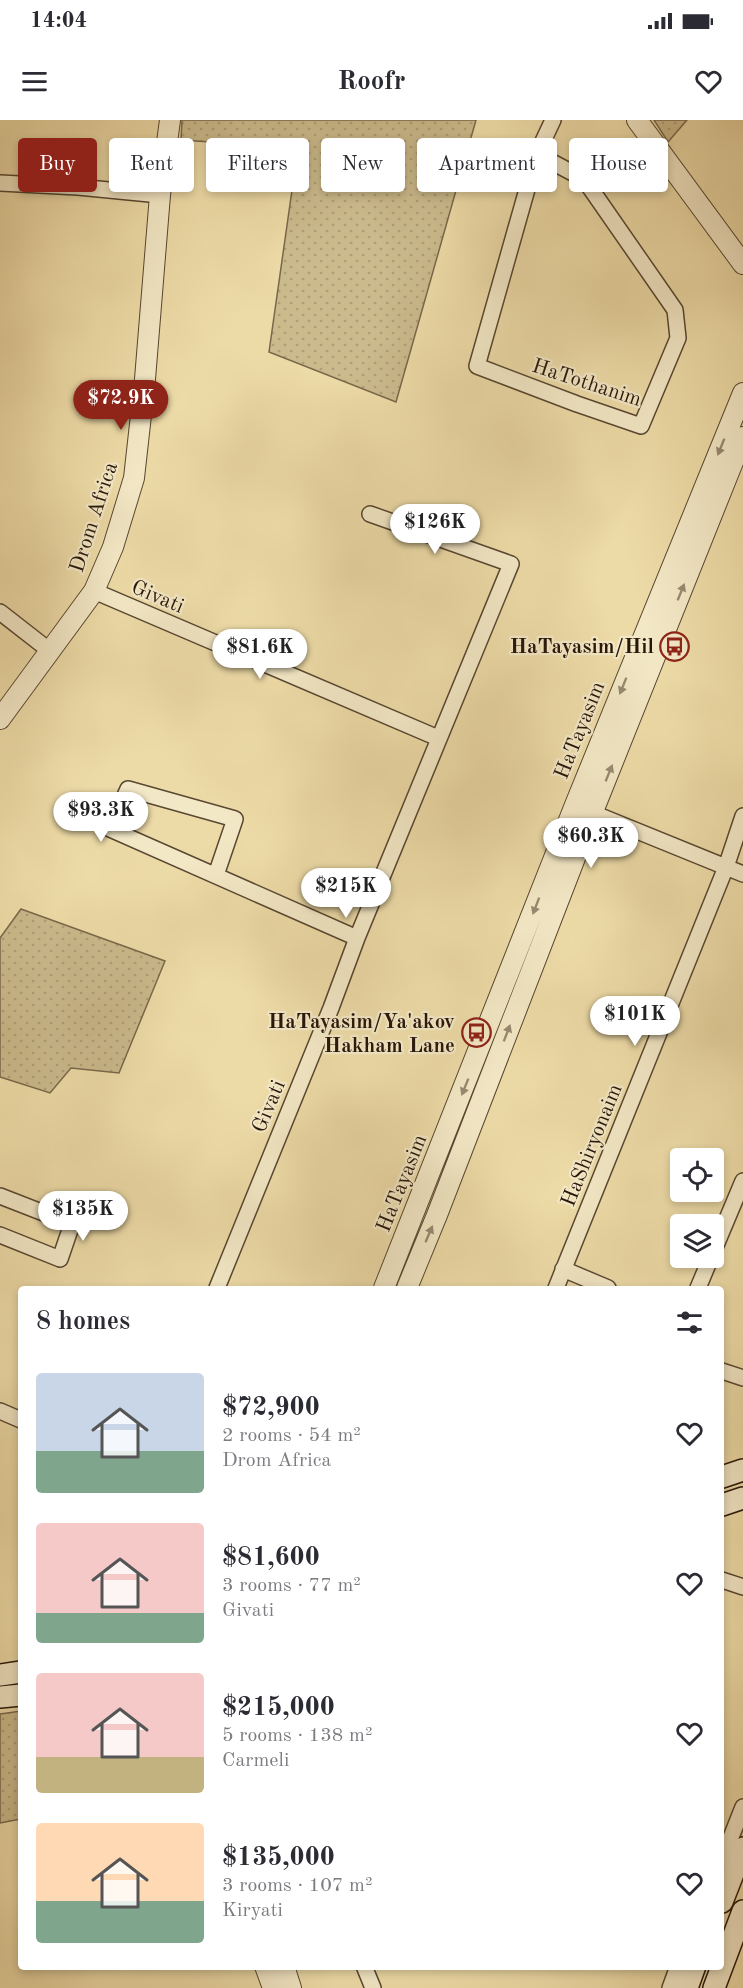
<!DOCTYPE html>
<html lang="en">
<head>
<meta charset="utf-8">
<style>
	body { margin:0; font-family:"Old Standard TT",serif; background:#f2f2f3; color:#2b2b33; height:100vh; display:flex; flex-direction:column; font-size:22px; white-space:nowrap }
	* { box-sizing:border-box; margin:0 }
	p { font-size:20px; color:#7c7c81 }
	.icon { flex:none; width:33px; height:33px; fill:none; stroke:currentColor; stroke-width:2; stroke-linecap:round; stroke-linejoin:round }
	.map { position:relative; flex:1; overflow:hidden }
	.drawer { position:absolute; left:18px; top:1166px; width:706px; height:684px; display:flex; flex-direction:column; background:#fff; border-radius:6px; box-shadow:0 3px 9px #0003 }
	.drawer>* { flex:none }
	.top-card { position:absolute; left:18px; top:18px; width:708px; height:54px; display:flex; gap:12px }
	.controls { position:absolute; left:670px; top:1028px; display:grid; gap:12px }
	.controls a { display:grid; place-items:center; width:54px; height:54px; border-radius:6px; background:#fff; box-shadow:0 3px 9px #0003; font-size:30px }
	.price { position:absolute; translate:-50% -51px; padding:0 14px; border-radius:21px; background:#fff; color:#222; font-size:20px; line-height:39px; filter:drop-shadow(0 2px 3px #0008) }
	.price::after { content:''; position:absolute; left:50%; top:36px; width:18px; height:14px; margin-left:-9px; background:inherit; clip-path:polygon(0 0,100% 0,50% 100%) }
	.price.on { background:#8f2418; color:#fff }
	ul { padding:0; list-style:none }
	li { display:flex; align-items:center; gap:18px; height:150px; padding:0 18px }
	li span { display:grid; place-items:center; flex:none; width:168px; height:120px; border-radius:6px; color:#555 }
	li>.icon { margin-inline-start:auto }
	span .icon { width:72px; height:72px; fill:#fffc; stroke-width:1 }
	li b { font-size:26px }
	h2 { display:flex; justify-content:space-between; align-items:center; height:72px; padding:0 18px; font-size:26px }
	.pill { padding:0 21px; border-radius:6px; background:#fff; box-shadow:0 3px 9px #0003; font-size:21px; line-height:54px }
	.pill.on { background:#8f2418; color:#fff }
	.status { display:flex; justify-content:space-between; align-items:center; height:42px; padding:0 30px; background:#fff; direction:ltr }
	.status svg { height:16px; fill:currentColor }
	header { display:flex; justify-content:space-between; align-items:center; height:78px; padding:0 18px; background:#fff; font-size:27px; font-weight:700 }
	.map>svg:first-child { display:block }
	.park { fill:url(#park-dots); stroke:#79684b; stroke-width:1.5 }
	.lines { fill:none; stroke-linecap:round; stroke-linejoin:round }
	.minor-casing { stroke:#584731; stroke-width:18 }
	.tertiary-casing { stroke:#584731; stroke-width:22 }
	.secondary-casing { stroke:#27160a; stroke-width:24 }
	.minor { stroke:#f3e8c6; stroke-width:15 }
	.tertiary { stroke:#f3e8c6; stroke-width:20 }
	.secondary { stroke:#f3e8c6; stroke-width:21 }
	.oneway { fill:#978a71 }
	.labels { text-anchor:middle; stroke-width:4.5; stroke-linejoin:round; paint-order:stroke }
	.street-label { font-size:21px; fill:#27160a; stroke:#f3e8c6 }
	.poi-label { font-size:21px; font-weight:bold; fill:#27160a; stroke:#f3e8c6; text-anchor:end }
</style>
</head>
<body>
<div class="status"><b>14:04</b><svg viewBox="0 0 49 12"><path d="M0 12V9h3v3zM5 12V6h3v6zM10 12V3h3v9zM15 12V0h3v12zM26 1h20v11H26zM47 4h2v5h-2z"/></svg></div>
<header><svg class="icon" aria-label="menu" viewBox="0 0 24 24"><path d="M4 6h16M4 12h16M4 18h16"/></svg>Roofr<svg class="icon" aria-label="heart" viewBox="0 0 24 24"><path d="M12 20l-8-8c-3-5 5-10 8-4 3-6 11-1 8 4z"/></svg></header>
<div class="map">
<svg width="743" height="1868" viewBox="0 0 743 1868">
	<defs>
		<pattern id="park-dots" width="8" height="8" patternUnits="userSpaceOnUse" patternTransform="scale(1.5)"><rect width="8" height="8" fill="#cbba8c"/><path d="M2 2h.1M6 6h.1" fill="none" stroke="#ae9f77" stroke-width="1.8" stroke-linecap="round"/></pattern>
	</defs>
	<rect width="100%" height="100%" fill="#eddba7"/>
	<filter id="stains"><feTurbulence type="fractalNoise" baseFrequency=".00333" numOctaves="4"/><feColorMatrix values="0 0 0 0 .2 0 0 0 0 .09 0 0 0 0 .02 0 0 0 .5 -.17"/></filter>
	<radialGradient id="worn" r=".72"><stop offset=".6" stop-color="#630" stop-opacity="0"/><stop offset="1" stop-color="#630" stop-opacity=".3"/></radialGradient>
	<!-- park -->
	<path class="park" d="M182,0H476L396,282L269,232L295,49L271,26L181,20Z
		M654,0H687L668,22Z
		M21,789L165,841L119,953L71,948L50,973L0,957V818Z
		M21,1591V1699L0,1703V1594Z"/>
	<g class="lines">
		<defs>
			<path id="minor" d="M537,34L584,59L675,190L678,218L641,306L577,284L477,246L537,34L553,0
				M0,63L78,67L160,75
				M94,471L438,618
				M0,492L50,531
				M583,689L743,754
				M216,755L235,699L128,669L110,709L357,818
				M0,1076L72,1104L60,1139L0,1115
				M714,1130L743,1061
				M563,1149L608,1168
				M217,1168L331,888L357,818L511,444L370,394
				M556,1168L726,747L743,696
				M698,1168L711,1137
				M722,1251L743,1258
				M0,1291L21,1300
				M722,1460L743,1467
				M722,1740L743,1687
				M364,1846L373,1868
				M670,1868L678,1846"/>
			<path id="tertiary" d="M637,0L743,144
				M0,599L94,471L113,427L134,358L145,259L160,75L170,0
				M384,1168L575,685L743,273
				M407,1168L437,1095L592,694L743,317
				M265,1846L273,1868
				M284,1846L291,1868"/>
			<path id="secondary" d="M722,1357L743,1350
				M722,1385L743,1378
				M0,1555L21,1552
				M0,1577L21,1575
				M722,1782L743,1728
				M687,1868L695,1846
				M714,1868L743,1791"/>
		</defs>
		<!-- minor casing -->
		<use href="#minor" class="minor-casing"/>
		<!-- tertiary casing -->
		<use href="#tertiary" class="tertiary-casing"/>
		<!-- secondary casing -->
		<use href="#secondary" class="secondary-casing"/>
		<!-- minor -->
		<use href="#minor" class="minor"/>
		<!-- tertiary -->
		<use href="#tertiary" class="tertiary"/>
		<!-- secondary -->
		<use href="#secondary" class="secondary"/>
	</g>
	<!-- one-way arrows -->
	<defs><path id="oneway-solid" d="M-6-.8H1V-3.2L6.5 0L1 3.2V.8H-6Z" transform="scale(1.5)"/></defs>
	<g class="oneway">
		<use href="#oneway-solid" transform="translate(721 327) rotate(112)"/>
		<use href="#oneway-solid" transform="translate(681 472) rotate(-68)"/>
		<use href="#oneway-solid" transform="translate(623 566) rotate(112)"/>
		<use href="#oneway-solid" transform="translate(609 653) rotate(-68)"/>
		<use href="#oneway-solid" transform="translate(536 786) rotate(111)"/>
		<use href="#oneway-solid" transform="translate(507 913) rotate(-69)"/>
		<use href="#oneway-solid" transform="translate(465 967) rotate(112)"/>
		<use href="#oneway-solid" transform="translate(429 1114) rotate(-67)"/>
	</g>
	<!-- icons -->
	<defs>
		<symbol id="bus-ring" viewBox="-11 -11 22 22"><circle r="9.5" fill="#f3e8c6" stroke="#8f2418" stroke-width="1.5"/><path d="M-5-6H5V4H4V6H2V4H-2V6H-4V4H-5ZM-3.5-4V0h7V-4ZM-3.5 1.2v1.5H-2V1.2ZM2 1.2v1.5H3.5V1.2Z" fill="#8f2418"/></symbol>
	</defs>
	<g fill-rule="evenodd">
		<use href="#bus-ring" x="658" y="510" width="33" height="33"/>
		<use href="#bus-ring" x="460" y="896" width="33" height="33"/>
	</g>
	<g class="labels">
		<!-- street labels -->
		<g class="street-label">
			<text transform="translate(587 262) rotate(18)" y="7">HaTothanim</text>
			<text transform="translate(93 397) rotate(-72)" y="7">Drom Africa</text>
			<text transform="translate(158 476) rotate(23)" y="7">Givati</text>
			<text transform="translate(579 610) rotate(-68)" y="7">HaTayasim</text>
			<text transform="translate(268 986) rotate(-67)" y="7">Givati</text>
			<text transform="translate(591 1025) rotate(-68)" y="7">HaShiryonaim</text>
			<text transform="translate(401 1063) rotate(-68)" y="7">HaTayasim</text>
		</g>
		<!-- poi labels -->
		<g class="poi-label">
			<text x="654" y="533">HaTayasim/Hil</text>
			<text x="455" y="908">HaTayasim/Ya'akov<tspan x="455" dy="24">Hakham Lane</tspan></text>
		</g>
	</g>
	<rect width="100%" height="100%" filter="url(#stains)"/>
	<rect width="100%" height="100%" fill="url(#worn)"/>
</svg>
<div class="controls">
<a><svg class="icon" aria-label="locate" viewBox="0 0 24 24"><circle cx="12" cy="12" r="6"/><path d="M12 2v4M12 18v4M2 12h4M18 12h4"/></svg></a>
<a><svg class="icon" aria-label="layers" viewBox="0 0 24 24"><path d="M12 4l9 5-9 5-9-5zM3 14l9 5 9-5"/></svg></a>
</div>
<b class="price on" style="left:121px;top:311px">$72.9K</b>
<b class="price" style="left:435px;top:435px">$126K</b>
<b class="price" style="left:260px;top:560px">$81.6K</b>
<b class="price" style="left:101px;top:723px">$93.3K</b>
<b class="price" style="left:591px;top:749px">$60.3K</b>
<b class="price" style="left:346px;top:799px">$215K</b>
<b class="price" style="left:635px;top:927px">$101K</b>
<b class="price" style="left:83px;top:1122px">$135K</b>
<div class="top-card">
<a class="pill on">Buy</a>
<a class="pill">Rent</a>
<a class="pill">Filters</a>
<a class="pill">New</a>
<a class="pill">Apartment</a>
<a class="pill">House</a>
</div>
<section class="drawer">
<h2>8 homes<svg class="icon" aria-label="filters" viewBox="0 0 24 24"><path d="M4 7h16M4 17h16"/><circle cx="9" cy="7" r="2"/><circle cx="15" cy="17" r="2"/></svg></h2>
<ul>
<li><span style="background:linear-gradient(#c9d6e8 65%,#7fa58c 0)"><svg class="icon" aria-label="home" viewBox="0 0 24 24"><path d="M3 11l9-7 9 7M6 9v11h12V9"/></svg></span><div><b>$72,900</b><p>2 rooms · 54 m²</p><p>Drom Africa</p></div><svg class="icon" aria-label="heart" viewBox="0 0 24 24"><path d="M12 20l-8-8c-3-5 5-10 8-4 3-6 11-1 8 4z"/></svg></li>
<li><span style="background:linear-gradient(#f6c9c9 75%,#7fa58c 0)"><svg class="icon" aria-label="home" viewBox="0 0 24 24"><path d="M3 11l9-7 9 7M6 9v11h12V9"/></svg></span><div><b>$81,600</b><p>3 rooms · 77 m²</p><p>Givati</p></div><svg class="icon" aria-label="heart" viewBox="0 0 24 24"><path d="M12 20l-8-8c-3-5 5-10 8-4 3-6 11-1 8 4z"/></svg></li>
<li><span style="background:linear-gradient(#f6c9c9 70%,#c2b280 0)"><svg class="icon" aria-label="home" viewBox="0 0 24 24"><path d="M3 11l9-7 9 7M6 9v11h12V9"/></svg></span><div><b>$215,000</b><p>5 rooms · 138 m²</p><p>Carmeli</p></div><svg class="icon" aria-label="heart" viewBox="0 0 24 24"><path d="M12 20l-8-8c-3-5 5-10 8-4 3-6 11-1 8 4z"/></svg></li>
<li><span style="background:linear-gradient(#ffd9b3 65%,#7fa58c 0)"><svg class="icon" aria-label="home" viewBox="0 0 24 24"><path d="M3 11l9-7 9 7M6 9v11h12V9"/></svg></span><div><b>$135,000</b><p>3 rooms · 107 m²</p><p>Kiryati</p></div><svg class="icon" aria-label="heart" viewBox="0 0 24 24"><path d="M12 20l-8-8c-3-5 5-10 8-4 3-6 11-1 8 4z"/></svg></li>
</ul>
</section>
</div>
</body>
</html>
